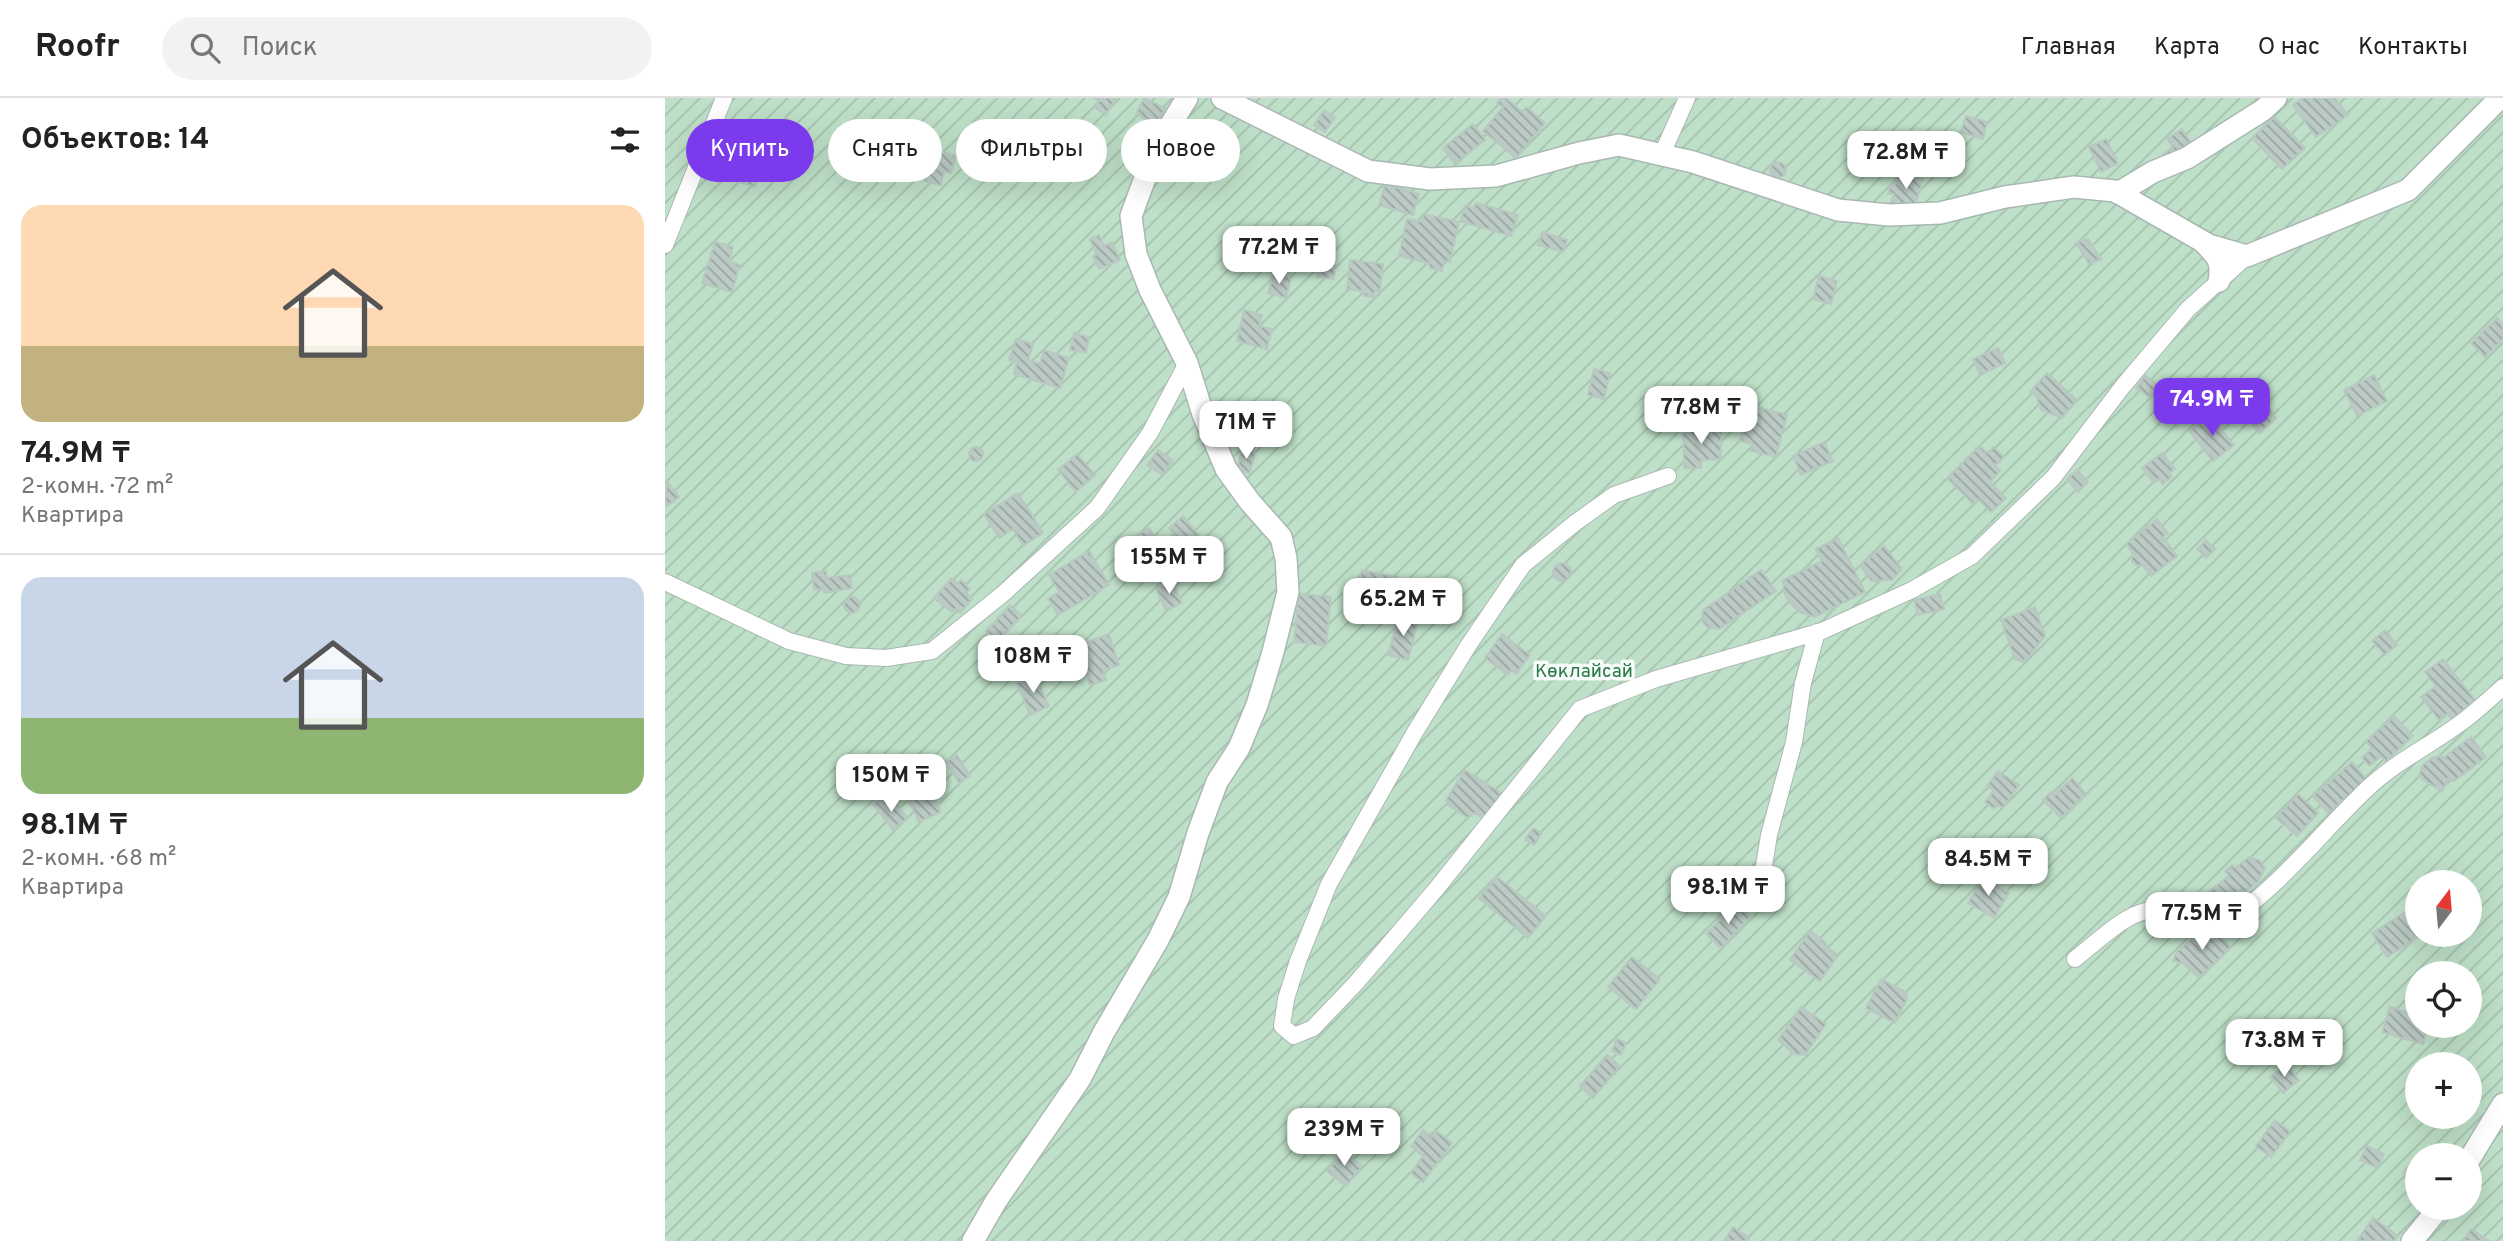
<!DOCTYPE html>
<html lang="ru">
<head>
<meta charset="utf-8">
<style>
	body { margin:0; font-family:Overpass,sans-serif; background:#f2f2f2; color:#222; height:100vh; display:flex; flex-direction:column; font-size:26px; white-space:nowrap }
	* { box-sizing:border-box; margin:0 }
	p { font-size:23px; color:#767676 }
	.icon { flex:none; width:38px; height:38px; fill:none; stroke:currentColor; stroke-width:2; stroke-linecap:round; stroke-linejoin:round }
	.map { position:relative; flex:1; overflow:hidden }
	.drawer { display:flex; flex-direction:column; background:#fff; width:665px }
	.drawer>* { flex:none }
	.guide { position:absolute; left:21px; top:21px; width:665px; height:63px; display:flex; gap:14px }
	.needle { width:46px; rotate:16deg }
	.tools { position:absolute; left:1740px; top:772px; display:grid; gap:14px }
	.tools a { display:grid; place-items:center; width:77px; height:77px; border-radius:50%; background:#fff; box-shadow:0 7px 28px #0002; font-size:35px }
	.price { position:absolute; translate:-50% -60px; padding:0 16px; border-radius:14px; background:#fff; color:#222; font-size:23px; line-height:46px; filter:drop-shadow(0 2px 4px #0008) }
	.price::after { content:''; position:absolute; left:50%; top:42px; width:21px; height:16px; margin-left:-10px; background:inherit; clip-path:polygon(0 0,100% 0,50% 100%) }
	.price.active { background:#7c3aed; color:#fff }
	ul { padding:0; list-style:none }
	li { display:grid; align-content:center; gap:14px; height:371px; padding:0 21px }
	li+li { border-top:2px solid #e0e0e0 }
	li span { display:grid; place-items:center; height:217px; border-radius:21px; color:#555 }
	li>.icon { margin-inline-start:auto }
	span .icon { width:126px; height:126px; fill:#fffc; stroke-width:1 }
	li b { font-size:30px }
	h2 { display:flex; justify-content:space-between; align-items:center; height:84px; padding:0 21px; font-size:30px }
	.tag { padding:0 24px; border-radius:32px; background:#fff; box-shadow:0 7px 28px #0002; font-size:24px; line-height:63px }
	.tag.active { background:#7c3aed; color:#fff }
	header { display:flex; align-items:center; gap:42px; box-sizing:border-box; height:98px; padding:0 35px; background:#fff; border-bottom:2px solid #e0e0e0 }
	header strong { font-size:33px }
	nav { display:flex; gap:38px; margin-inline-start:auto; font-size:24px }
	.search { width:490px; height:63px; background:#f2f2f2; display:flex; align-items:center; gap:18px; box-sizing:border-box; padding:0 24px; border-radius:38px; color:#767676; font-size:26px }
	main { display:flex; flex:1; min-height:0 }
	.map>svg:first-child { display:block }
	.garden { fill:url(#garden-furrows); fill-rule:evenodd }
	.building { fill:url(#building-back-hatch); stroke:#b8c9c2; stroke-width:2 }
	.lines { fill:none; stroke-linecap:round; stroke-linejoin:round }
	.service-casing { stroke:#a8b8b2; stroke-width:18 }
	.minor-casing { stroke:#a8b8b2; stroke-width:24 }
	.service { stroke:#fff; stroke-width:16 }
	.minor { stroke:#fff; stroke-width:21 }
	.labels { text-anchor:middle; stroke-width:7; stroke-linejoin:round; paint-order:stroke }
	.park-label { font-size:19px; fill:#2d7a4b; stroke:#f7fbf9 }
</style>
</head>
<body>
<header>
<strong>Roofr</strong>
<div class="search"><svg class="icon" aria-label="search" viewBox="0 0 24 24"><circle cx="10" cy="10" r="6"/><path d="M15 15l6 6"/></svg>Поиск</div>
<nav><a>Главная</a><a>Карта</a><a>О нас</a><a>Контакты</a></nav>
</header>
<main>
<section class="drawer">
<h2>Объектов: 14<svg class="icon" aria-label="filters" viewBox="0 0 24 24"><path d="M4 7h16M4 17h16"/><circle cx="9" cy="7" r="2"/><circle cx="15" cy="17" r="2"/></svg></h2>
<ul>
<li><span style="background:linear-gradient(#ffd9b3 65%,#c2b280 0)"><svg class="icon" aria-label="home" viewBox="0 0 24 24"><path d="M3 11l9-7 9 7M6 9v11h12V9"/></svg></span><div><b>74.9M ₸</b><p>2-комн. · 72 m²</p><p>Квартира</p></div></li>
<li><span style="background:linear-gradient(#c9d6e8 65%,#8fb573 0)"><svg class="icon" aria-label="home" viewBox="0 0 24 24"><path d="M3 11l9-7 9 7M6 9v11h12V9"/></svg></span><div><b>98.1M ₸</b><p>2-комн. · 68 m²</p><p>Квартира</p></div></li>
</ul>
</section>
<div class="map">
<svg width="1838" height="1143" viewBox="0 0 1838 1143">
	<defs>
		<pattern id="garden-furrows" width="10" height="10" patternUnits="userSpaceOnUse" patternTransform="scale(1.75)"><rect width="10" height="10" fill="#bfe0c8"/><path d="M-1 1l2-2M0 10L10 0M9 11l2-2" fill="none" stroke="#a4c1ad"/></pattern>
		<pattern id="building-back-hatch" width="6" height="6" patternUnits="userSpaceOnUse" patternTransform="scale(1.75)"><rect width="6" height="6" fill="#bbcac4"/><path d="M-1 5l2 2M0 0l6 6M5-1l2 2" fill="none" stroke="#98a6a0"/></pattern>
	</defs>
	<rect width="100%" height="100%" fill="#e6efeb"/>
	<!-- garden -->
	<path class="garden" d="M0,0H1838V1143H0ZM1752,784H1804V836H1752ZM1752,875H1804V928H1752ZM1752,966H1804V1018H1752ZM1752,1057H1804V1110H1752Z"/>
	<!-- building -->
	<path class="building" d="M429,0H451L441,17L430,10L434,3Z
		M479,0L500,10L491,27L471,16Z
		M836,0H841L857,14L861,9L880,25L851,60L818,33L838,9L832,5Z
		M1638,0H1670L1683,17L1651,39L1628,7Z
		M659,12L670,19L660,34L649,27Z
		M1301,18L1322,24L1318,41L1296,34Z
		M1609,19L1640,50L1617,71L1587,40Z
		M808,26L820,42L790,66L778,50Z
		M1517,31L1528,48L1504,64L1498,56L1508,49L1502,41Z
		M1441,41L1453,65L1436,74L1424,49Z
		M267,51L291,58L286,75L279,73L276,87L259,83Z
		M61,52L81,59L80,62L97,68L90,89L53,77Z
		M466,52L475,54L472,68L463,65Z
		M1105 72a8 8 0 1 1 16 0a8 8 0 1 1-16 0Z
		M1233,74L1258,81L1249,112L1226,105L1229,96H1223L1226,86L1230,87Z
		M720,86L754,96L748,117L714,107Z
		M811,105L853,117L846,138L795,123L800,108L809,110Z
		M759,116L794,124L785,164L779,163L777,173L765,170L764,165L734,158L742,121L757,124Z
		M877,134L902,142L898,154L873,147Z
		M434,137L439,148L447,144L455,162L434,171L428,158L431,156L425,141Z
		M1423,141L1436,161L1424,166L1411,145Z
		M50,144L68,149L64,163L75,167L67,194L37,185Z
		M685,162L718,166L715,194L710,193L709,199L699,198V193L682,191Z
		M653,167L670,168L669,181L652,179Z
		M608,175L626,180L621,200L603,195Z
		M1154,178L1172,183L1166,206L1148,201Z
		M579,212L597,217L594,228L607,231L602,251L572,243Z
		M1832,220L1838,226V241L1820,259L1806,245Z
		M409,235L424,239L421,255L405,252Z
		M351,241L368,246L363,262L375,266L379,252L404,260L395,290L349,276L352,265L344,262Z
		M1333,250L1340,265L1315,277L1308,261Z
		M929,271L945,275L939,301L923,297Z
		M1382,275L1412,302L1397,320L1376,312L1371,298L1365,294Z
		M1480,277L1493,287L1484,299L1471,290Z
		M1709,277L1722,303L1692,318L1679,292Z
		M1084,307L1122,317L1111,359L1086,353L1088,346L1075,343Z
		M1602,309L1611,320L1595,335L1585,324Z
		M1545,317L1569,347L1548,363L1524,333Z
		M1018,331H1056V361L1036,362V370H1019Z
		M1159,344L1168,363L1136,377L1128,358Z
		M1315,348L1322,355L1329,349L1339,359L1330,367L1335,373L1325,384L1341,400L1326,414L1313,401L1308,406L1282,380Z
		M304 356a7 7 0 1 1 14 0a7 7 0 1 1-14 0Z
		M577,350L590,354L585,375L572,372Z
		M493,352L508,362L497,377L482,367Z
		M1497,355L1510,371L1504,375L1507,379L1498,386L1494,381L1489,385L1477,370Z
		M412,356L430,377L411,394L393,372Z
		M1412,372L1423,384L1413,394L1402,381Z
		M2,383L14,399L2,408L0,405Z
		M353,395L378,435L358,448L348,431L334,440L319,416Z
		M518,418L534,437L519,449L504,430Z
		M1492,421L1503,435L1498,439L1512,458L1486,478L1478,468L1471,467L1467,464V454L1461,446Z
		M484,430L490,439H495L501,447L498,455L501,467L496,479L482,476L465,451L463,442Z
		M1173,440L1200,494L1150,519L1134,514L1124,504L1119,494L1118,482L1157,463L1151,451Z
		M1541,442L1550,451L1541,460L1532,451Z
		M1219,448L1237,471L1227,482L1206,483L1195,467Z
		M424,453L444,487L393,517L383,501L394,494L384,477Z
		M888 474a9 9 0 1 1 18 0a9 9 0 1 1-18 0Z
		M697,472L732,479L726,511L690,504Z
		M1096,472L1111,493L1054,531L1042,529L1037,523L1038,512Z
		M161,473L162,480L185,477L187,490L159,495V491L149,492L147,475Z
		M287,480L293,486L296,482L305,491L301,495L307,501L295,515L290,511L287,514L269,500Z
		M507,484L517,505L501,513L491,491Z
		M634,496L666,499L661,548L629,544Z
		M1275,496L1279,511L1253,517L1249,502Z
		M179 507a8 8 0 1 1 16 0a8 8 0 1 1-16 0Z
		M345,507L357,518L332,543L321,533Z
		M1370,509L1380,538L1364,559L1357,564L1350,561L1336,522Z
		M734,517L753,523L743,562L723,557Z
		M1720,532L1732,547L1720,557L1707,543Z
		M444,536L454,567L438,572L441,582L425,587L418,566L424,561L419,545Z
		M837,536L865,557L851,576L846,572L843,577L820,560Z
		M1778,561L1810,602L1787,621L1782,616L1774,622L1756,599L1771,588L1760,574Z
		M370,577L384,608L365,617L352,585Z
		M1729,618L1748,638L1721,663L1716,658L1705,668L1697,660L1707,650L1701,643Z
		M1806,639L1821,659L1789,683L1783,680L1777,693L1757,681L1755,675L1758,667L1767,660L1775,658L1778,660Z
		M292,657L305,678L294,685L281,663Z
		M1687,664L1702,682L1663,715L1648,698Z
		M800,672L836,695L820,721L809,715L803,720L783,707L785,704L781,702Z
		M1333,673L1354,687L1338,710L1333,707L1329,711L1320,704L1329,692L1322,688Z
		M1407,680L1421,696L1396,720L1378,702L1386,694L1389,697Z
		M264,687L276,714L254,724L241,697Z
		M1633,696L1653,715L1632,738L1611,720Z
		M216,700L224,710L231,705L243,720L228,732L208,706Z
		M868,730L877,735L869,747L860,742Z
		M1584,759L1594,762L1600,770L1593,784L1562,808L1559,804L1553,809L1542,795L1564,778L1560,773L1567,767L1570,770Z
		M832,779L881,818L863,840L814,800Z
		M1318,780L1344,795L1329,820L1303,805Z
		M1071,805L1085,819L1056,850L1041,836Z
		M1739,815L1753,839L1722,859L1707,835Z
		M1145,833L1159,843L1162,849L1173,857L1155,883L1125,862Z
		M1549,833L1566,849L1534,880L1518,865L1508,863L1512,853L1533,836Z
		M967,859L995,881L971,911L943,889Z
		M1216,881L1242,895L1241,903L1230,925L1201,910Z
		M1136,909L1161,926L1140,957L1129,956L1113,942Z
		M1725,909L1752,917V928H1763L1758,946L1717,934Z
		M1664,922L1673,934L1640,959L1627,941L1643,929L1650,932Z
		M952,941L961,945L956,957L947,953Z
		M942,957L955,968L928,1000L915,988Z
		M1621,966L1634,982L1618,995L1605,979Z
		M1610,1022L1625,1034L1606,1059L1591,1048Z
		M758,1032L767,1039L771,1033L787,1045L758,1084L746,1075L758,1058L746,1048Z
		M1702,1048L1719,1056L1712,1070L1695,1062Z
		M678,1053L697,1068L681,1088L662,1073Z
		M1752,1057V1086L1738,1075Z
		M1708,1120L1733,1138L1729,1143H1692Z
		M1068,1129L1084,1140L1082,1143H1059Z
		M1806,1131L1824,1143H1798Z"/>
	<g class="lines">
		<defs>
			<path id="service" d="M997,56L1022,0
				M0,147L59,0
				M1003,378L949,397L910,425L858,467L803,548L750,634L664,786L633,863L621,901L617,928L629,938L648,930L691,885L772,790L915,611L991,581L1157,533L1247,492L1307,458L1388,380L1458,288L1523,211L1582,158
				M0,484L124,543L181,558L221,560L267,553L339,495L432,410L485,335L522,265
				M1097,780L1104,737L1129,644L1138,585L1152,534
				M1410,861C1468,814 1481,794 1554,829C1612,793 1655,735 1704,689C1733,662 1770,645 1801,621C1814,611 1826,600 1838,589"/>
			<path id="minor" d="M557,0L703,73L765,81L831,78L914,55L954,47L1028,64L1173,112L1224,117L1275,115L1340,99L1409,89L1450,93L1544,147L1582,158L1743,92L1835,0
				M1453,95L1488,74L1522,60L1598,12L1611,0
				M1537,143C1551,157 1558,162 1554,183
				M1804,1062L1838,1006
				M308,1143L331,1103L415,981L439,934L493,842L514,799L533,735L552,684L574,650L592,607L608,554L623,494L621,460L616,439L585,404L561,371L538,316L522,265L485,192L471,156L466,118L480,80L503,31L522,0
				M1747,1143L1774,1110"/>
		</defs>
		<!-- service casing -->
		<use href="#service" class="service-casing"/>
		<!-- minor casing -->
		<use href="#minor" class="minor-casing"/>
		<!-- service -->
		<use href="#service" class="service"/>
		<!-- minor -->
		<use href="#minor" class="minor"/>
	</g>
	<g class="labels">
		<!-- park labels -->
		<g class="park-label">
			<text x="919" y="579">Көклайсай</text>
		</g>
	</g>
</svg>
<div class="tools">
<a><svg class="needle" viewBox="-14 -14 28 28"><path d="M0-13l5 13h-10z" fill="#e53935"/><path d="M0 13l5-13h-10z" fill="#767676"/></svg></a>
<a><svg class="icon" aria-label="locate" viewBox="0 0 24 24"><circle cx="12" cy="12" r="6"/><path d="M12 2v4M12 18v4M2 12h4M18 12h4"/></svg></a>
<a>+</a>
<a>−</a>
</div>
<b class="price" style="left:1241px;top:93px">72.8M ₸</b>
<b class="price" style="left:614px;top:188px">77.2M ₸</b>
<b class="price active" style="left:1547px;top:340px">74.9M ₸</b>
<b class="price" style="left:1036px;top:348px">77.8M ₸</b>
<b class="price" style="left:581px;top:363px">71M ₸</b>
<b class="price" style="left:504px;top:498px">155M ₸</b>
<b class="price" style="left:738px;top:540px">65.2M ₸</b>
<b class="price" style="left:368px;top:597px">108M ₸</b>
<b class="price" style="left:226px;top:716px">150M ₸</b>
<b class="price" style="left:1323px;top:800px">84.5M ₸</b>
<b class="price" style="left:1063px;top:828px">98.1M ₸</b>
<b class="price" style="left:1537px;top:854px">77.5M ₸</b>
<b class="price" style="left:1619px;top:981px">73.8M ₸</b>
<b class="price" style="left:679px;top:1070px">239M ₸</b>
<div class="guide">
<a class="tag active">Купить</a>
<a class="tag">Снять</a>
<a class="tag">Фильтры</a>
<a class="tag">Новое</a>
</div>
</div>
</main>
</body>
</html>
